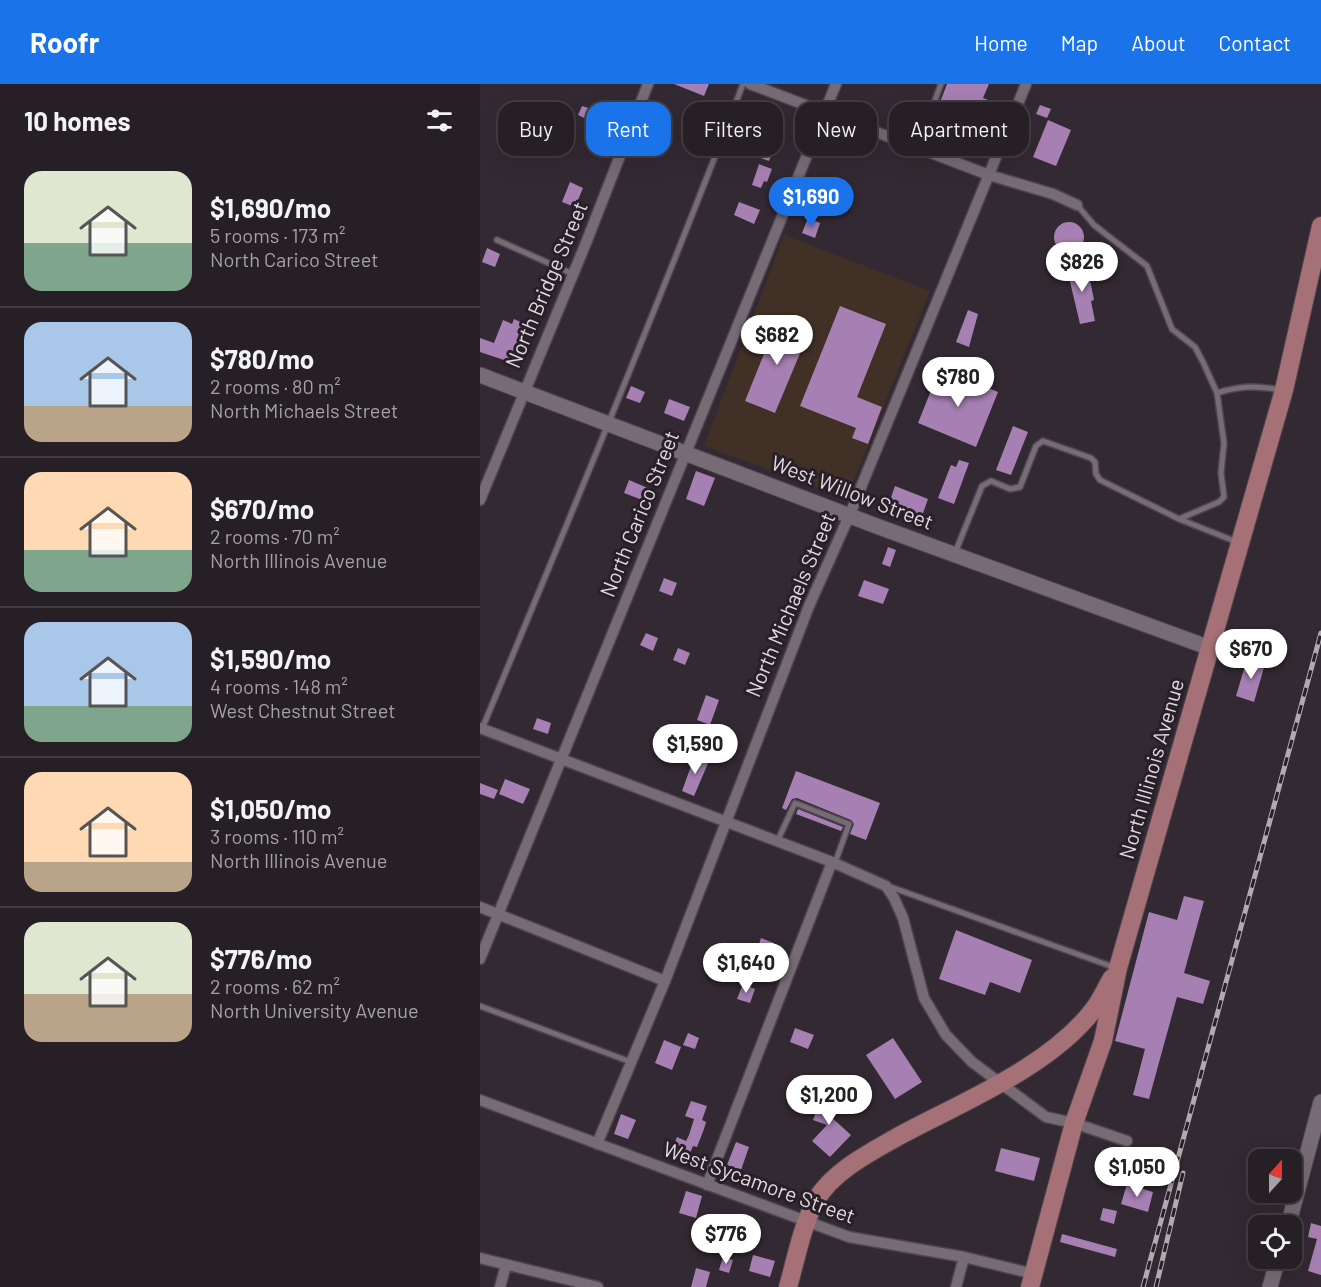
<!DOCTYPE html>
<html lang="en">
<head>
<meta charset="utf-8">
<style>
	body { margin:0; font-family:Barlow,sans-serif; background:#2e272e; color:#f1f3f6; height:100vh; display:flex; flex-direction:column; font-size:22px; white-space:nowrap }
	* { box-sizing:border-box; margin:0 }
	p { font-size:20px; color:#a4a2a7 }
	.icon { flex:none; width:33px; height:33px; fill:none; stroke:currentColor; stroke-width:2; stroke-linecap:round; stroke-linejoin:round }
	.map { position:relative; flex:1; overflow:hidden }
	.details { display:flex; flex-direction:column; background:#261f26; width:480px }
	.details>* { flex:none }
	.top-card { position:absolute; left:18px; top:18px; width:570px; height:54px; display:flex; gap:12px }
	.needle { width:39px; rotate:21deg }
	.tools { position:absolute; left:768px; top:1065px; display:grid; gap:12px }
	.tools a { display:grid; place-items:center; width:54px; height:54px; border-radius:12px; background:#261f26; box-shadow:0 6px 24px #0002,0 0 0 2px #423d43; font-size:30px }
	.price { position:absolute; translate:-50% -51px; padding:0 14px; border-radius:21px; background:#fff; color:#222; font-size:20px; line-height:39px; filter:drop-shadow(0 2px 3px #0008) }
	.price::after { content:''; position:absolute; left:50%; top:36px; width:18px; height:14px; margin-left:-9px; background:inherit; clip-path:polygon(0 0,100% 0,50% 100%) }
	.price.on { background:#1a73e8; color:#fff }
	ul { padding:0; list-style:none }
	li { display:flex; align-items:center; gap:18px; height:150px; padding:0 24px }
	li+li { border-top:2px solid #423d43 }
	li span { display:grid; place-items:center; flex:none; width:168px; height:120px; border-radius:18px; color:#555 }
	li>.icon { margin-inline-start:auto }
	span .icon { width:72px; height:72px; fill:#fffc; stroke-width:1 }
	li b { font-size:26px }
	h2 { display:flex; justify-content:space-between; align-items:center; height:72px; padding:0 24px; font-size:26px }
	.chip { padding:0 21px; border-radius:18px; background:#261f26; box-shadow:0 6px 24px #0002,0 0 0 2px #423d43; font-size:21px; line-height:54px }
	.chip.on { background:#1a73e8; color:#fff }
	header { display:flex; align-items:center; gap:36px; box-sizing:border-box; height:84px; padding:0 30px; background:#1a73e8; color:#fff }
	header strong { font-size:28px }
	nav { display:flex; gap:33px; margin-inline-start:auto; font-size:21px }
	main { display:flex; flex:1; min-height:0 }
	.map>svg:first-child { display:block }
	.industrial { fill:#413026 }
	.building { fill:#a680b2 }
	.lines { fill:none; stroke-linecap:round; stroke-linejoin:round }
	.lane-casing { stroke:#4e454d; stroke-width:8 }
	.street-casing { stroke:#4e454d; stroke-width:13 }
	.secondary-casing { stroke:#4e454d; stroke-width:17 }
	.primary-casing { stroke:#4e454d; stroke-width:20 }
	.lane { stroke:#776b76; stroke-width:5 }
	.street { stroke:#776b76; stroke-width:10 }
	.secondary { stroke:#776b76; stroke-width:15 }
	.primary { stroke:#a67077; stroke-width:18 }
	.rail-casing { stroke:#b1aab0; stroke-width:5 }
	.rail { stroke:#291f28; stroke-width:3; stroke-dasharray:9; stroke-linecap:butt }
	.labels { text-anchor:middle; stroke-width:6; stroke-linejoin:round; paint-order:stroke }
	.street-label { font-size:21px; fill:#e0d9df; stroke:#291f28 }
</style>
</head>
<body>
<header>
<strong>Roofr</strong>
<nav><a>Home</a><a>Map</a><a>About</a><a>Contact</a></nav>
</header>
<main>
<section class="details">
<h2>10 homes<svg class="icon" aria-label="filters" viewBox="0 0 24 24"><path d="M4 7h16M4 17h16"/><circle cx="9" cy="7" r="2"/><circle cx="15" cy="17" r="2"/></svg></h2>
<ul>
<li><span style="background:linear-gradient(#dfe7d0 60%,#7fa58c 0)"><svg class="icon" aria-label="home" viewBox="0 0 24 24"><path d="M3 11l9-7 9 7M6 9v11h12V9"/></svg></span><div><b>$1,690/mo</b><p>5 rooms · 173 m²</p><p>North Carico Street</p></div></li>
<li><span style="background:linear-gradient(#a9c7e8 70%,#b9a48a 0)"><svg class="icon" aria-label="home" viewBox="0 0 24 24"><path d="M3 11l9-7 9 7M6 9v11h12V9"/></svg></span><div><b>$780/mo</b><p>2 rooms · 80 m²</p><p>North Michaels Street</p></div></li>
<li><span style="background:linear-gradient(#ffd9b3 65%,#7fa58c 0)"><svg class="icon" aria-label="home" viewBox="0 0 24 24"><path d="M3 11l9-7 9 7M6 9v11h12V9"/></svg></span><div><b>$670/mo</b><p>2 rooms · 70 m²</p><p>North Illinois Avenue</p></div></li>
<li><span style="background:linear-gradient(#a9c7e8 70%,#7fa58c 0)"><svg class="icon" aria-label="home" viewBox="0 0 24 24"><path d="M3 11l9-7 9 7M6 9v11h12V9"/></svg></span><div><b>$1,590/mo</b><p>4 rooms · 148 m²</p><p>West Chestnut Street</p></div></li>
<li><span style="background:linear-gradient(#ffd9b3 75%,#b9a48a 0)"><svg class="icon" aria-label="home" viewBox="0 0 24 24"><path d="M3 11l9-7 9 7M6 9v11h12V9"/></svg></span><div><b>$1,050/mo</b><p>3 rooms · 110 m²</p><p>North Illinois Avenue</p></div></li>
<li><span style="background:linear-gradient(#dfe7d0 60%,#b9a48a 0)"><svg class="icon" aria-label="home" viewBox="0 0 24 24"><path d="M3 11l9-7 9 7M6 9v11h12V9"/></svg></span><div><b>$776/mo</b><p>2 rooms · 62 m²</p><p>North University Avenue</p></div></li>
</ul>
</section>
<div class="map">
<svg width="841" height="1203" viewBox="0 0 841 1203">
	<rect width="100%" height="100%" fill="#332932"/>
	<!-- industrial -->
	<path class="industrial" d="M304,151L450,207L367,414L224,362Z"/>
	<!-- building -->
	<path class="building" d="M194,0H229L224,12Z
		M467,0H509L503,14L513,18L505,39L496,35L489,53L452,39Z
		M560,21L571,25L567,34L556,30Z
		M102,22L132,31L127,45L98,31Z
		M568,36L591,46L576,82L553,73Z
		M359,52L380,59L375,73L354,65Z
		M273,54L295,62L289,77L267,69Z
		M279,80L292,85L287,98L284,97L281,104L272,101Z
		M90,98L103,104L95,123L82,118Z
		M259,118L280,126L274,140L254,131Z
		M328,134L340,139L335,154L322,149Z
		M574 153a15 15 0 1 1 30 0a15 15 0 1 1-30 0Z
		M7,164L20,170L15,183L2,178Z
		M607,181L614,216L611,217L615,237L600,240L587,185Z
		M360,222L406,240L377,313L402,323L388,360L372,354L376,344L320,322Z
		M488,226L498,230L489,263L476,258Z
		M34,235L45,240L34,267L37,268L33,279L0,268V254L14,259L23,236L32,240Z
		M298,235L329,248L295,329L265,317Z
		M460,284L518,308L496,363L438,339Z
		M151,302L165,308L160,319L146,314Z
		M189,315L210,323L204,337L184,329Z
		M533,342L548,348L531,391L516,386Z
		M479,376L489,379L474,420L458,414L471,381L476,383Z
		M216,387L235,394L224,422L206,415Z
		M149,396L170,405L165,417L144,409Z
		M415,402L448,415L442,432L409,419Z
		M408,463L416,466L410,483L402,480Z
		M184,494L197,499L192,512L179,507Z
		M384,496L409,505L403,520L378,512Z
		M166,549L178,554L173,567L160,561Z
		M198,564L210,569L205,581L193,576Z
		M767,575L785,580L774,618L756,612Z
		M226,611L239,616L230,641L217,636Z
		M57,634L71,639L68,650L53,645Z
		M236,655L248,660L243,674L231,670Z
		M215,671L229,677L214,712L202,707Z
		M316,687L400,719L386,756L370,750L374,740L371,736L317,714L312,715L306,726L302,724Z
		M25,695L50,705L43,720L19,710Z
		M0,699L18,706L14,715L0,710Z
		M318,725L363,743L361,747L316,730Z
		M704,812L724,817L704,889L730,897L723,920L697,913L669,1015L653,1011L665,965L635,957L669,828L697,836Z
		M476,846L552,876L540,909L510,898L505,911L459,895Z
		M281,854L294,859L288,873L276,869Z
		M263,900L275,905L270,919L257,915Z
		M315,944L334,951L328,965L310,958Z
		M208,949L219,954L215,965L203,961Z
		M413,954L442,998L415,1015L386,971Z
		M184,956L201,963L192,986L175,979Z
		M344,1005L358,1010L350,1032L371,1051L350,1073L332,1057L347,1041L333,1036Z
		M211,1017L227,1022L222,1036L226,1038L224,1045L217,1063L213,1062L208,1074L191,1068L197,1053L206,1057L209,1051L214,1035L205,1032Z
		M141,1030L156,1036L148,1055L134,1050Z
		M256,1058L269,1063L261,1086L247,1081Z
		M521,1064L560,1074L554,1097L515,1087Z
		M647,1100L673,1108L668,1128L641,1120Z
		M206,1107L222,1112L216,1134L199,1129Z
		M623,1124L637,1127L634,1140L620,1136Z
		M831,1139L841,1142V1191L828,1187L837,1155L828,1153Z
		M582,1150L637,1165L635,1173L580,1158Z
		M273,1171L295,1177L290,1193L269,1187Z
		M243,1173L253,1176L249,1189L239,1186Z
		M216,1184L230,1188L226,1203H211Z"/>
	<g class="lines">
		<defs>
			<path id="lane" d="M441,64L448,35L461,0
				M597,121L614,141L667,182L692,245L715,263L723,278L737,309L744,359L741,389L744,413L739,418L699,435
				M17,156L93,190
				M737,309C759,302 777,301 800,306
				M475,469L502,402L511,397L530,405L540,403L556,362L563,357L611,374L615,378L616,390L620,396L699,435L757,458
				M2,645C91,431 180,217 263,0
				M297,758L315,719L369,740L355,779
				M408,802L636,884
				M0,922L151,978"/>
			<path id="street" d="M270,0L509,91L573,110L597,121
				M0,416L106,159L168,0
				M0,644L352,778L406,802L414,814L423,834L444,914L466,951L492,978L566,1033L594,1039L647,1057
				M0,823L185,897
				M0,875L356,0
				M0,1016L369,1153L484,1173L554,1190
				M117,1060L185,897L329,522L370,430L546,0
				M227,1101L352,778
				M0,1174L118,1203
				M20,1203L26,1181
				M476,1203L484,1173"/>
			<path id="secondary" d="M0,291L399,443L730,564
				M808,1142L841,1018
				M790,1203L798,1174"/>
			<path id="primary" d="M308,1203C316,1175 322,1142 336,1116C353,1087 391,1068 419,1052C482,1018 570,983 614,925C621,916 626,904 632,894
				M550,1203L594,1039L623,957L638,884L804,306L841,142"/>
		</defs>
		<!-- lane casing -->
		<use href="#lane" class="lane-casing"/>
		<!-- street casing -->
		<use href="#street" class="street-casing"/>
		<!-- secondary casing -->
		<use href="#secondary" class="secondary-casing"/>
		<!-- primary casing -->
		<use href="#primary" class="primary-casing"/>
		<!-- lane -->
		<use href="#lane" class="lane"/>
		<!-- street -->
		<use href="#street" class="street"/>
		<!-- secondary -->
		<use href="#secondary" class="secondary"/>
		<!-- primary -->
		<use href="#primary" class="primary"/>
		<defs>
			<path id="rail" d="M663,1203L841,549
				M676,1203L703,1089"/>
		</defs>
		<!-- rail casing -->
		<use href="#rail" class="rail-casing"/>
		<!-- rail -->
		<use href="#rail" class="rail"/>
	</g>
	<g class="labels">
		<!-- street labels -->
		<g class="street-label">
			<text transform="translate(67 201) rotate(-67)" y="7">North Bridge Street</text>
			<text transform="translate(372 409) rotate(21)" y="7">West Willow Street</text>
			<text transform="translate(160 430) rotate(-68)" y="7">North Carico Street</text>
			<text transform="translate(311 521) rotate(-67)" y="7">North Michaels Street</text>
			<text transform="translate(672 685) rotate(-74)" y="7">North Illinois Avenue</text>
			<text transform="translate(279 1099) rotate(20)" y="7">West Sycamore Street</text>
		</g>
	</g>
</svg>
<div class="tools">
<a><svg class="needle" viewBox="-14 -14 28 28"><path d="M0-13l5 13h-10z" fill="#e53935"/><path d="M0 13l5-13h-10z" fill="#a4a2a7"/></svg></a>
<a><svg class="icon" aria-label="locate" viewBox="0 0 24 24"><circle cx="12" cy="12" r="6"/><path d="M12 2v4M12 18v4M2 12h4M18 12h4"/></svg></a>
</div>
<b class="price on" style="left:331px;top:144px">$1,690</b>
<b class="price" style="left:602px;top:209px">$826</b>
<b class="price" style="left:297px;top:282px">$682</b>
<b class="price" style="left:478px;top:324px">$780</b>
<b class="price" style="left:771px;top:596px">$670</b>
<b class="price" style="left:215px;top:691px">$1,590</b>
<b class="price" style="left:266px;top:910px">$1,640</b>
<b class="price" style="left:349px;top:1042px">$1,200</b>
<b class="price" style="left:657px;top:1114px">$1,050</b>
<b class="price" style="left:246px;top:1181px">$776</b>
<div class="top-card">
<a class="chip">Buy</a>
<a class="chip on">Rent</a>
<a class="chip">Filters</a>
<a class="chip">New</a>
<a class="chip">Apartment</a>
</div>
</div>
</main>
</body>
</html>
